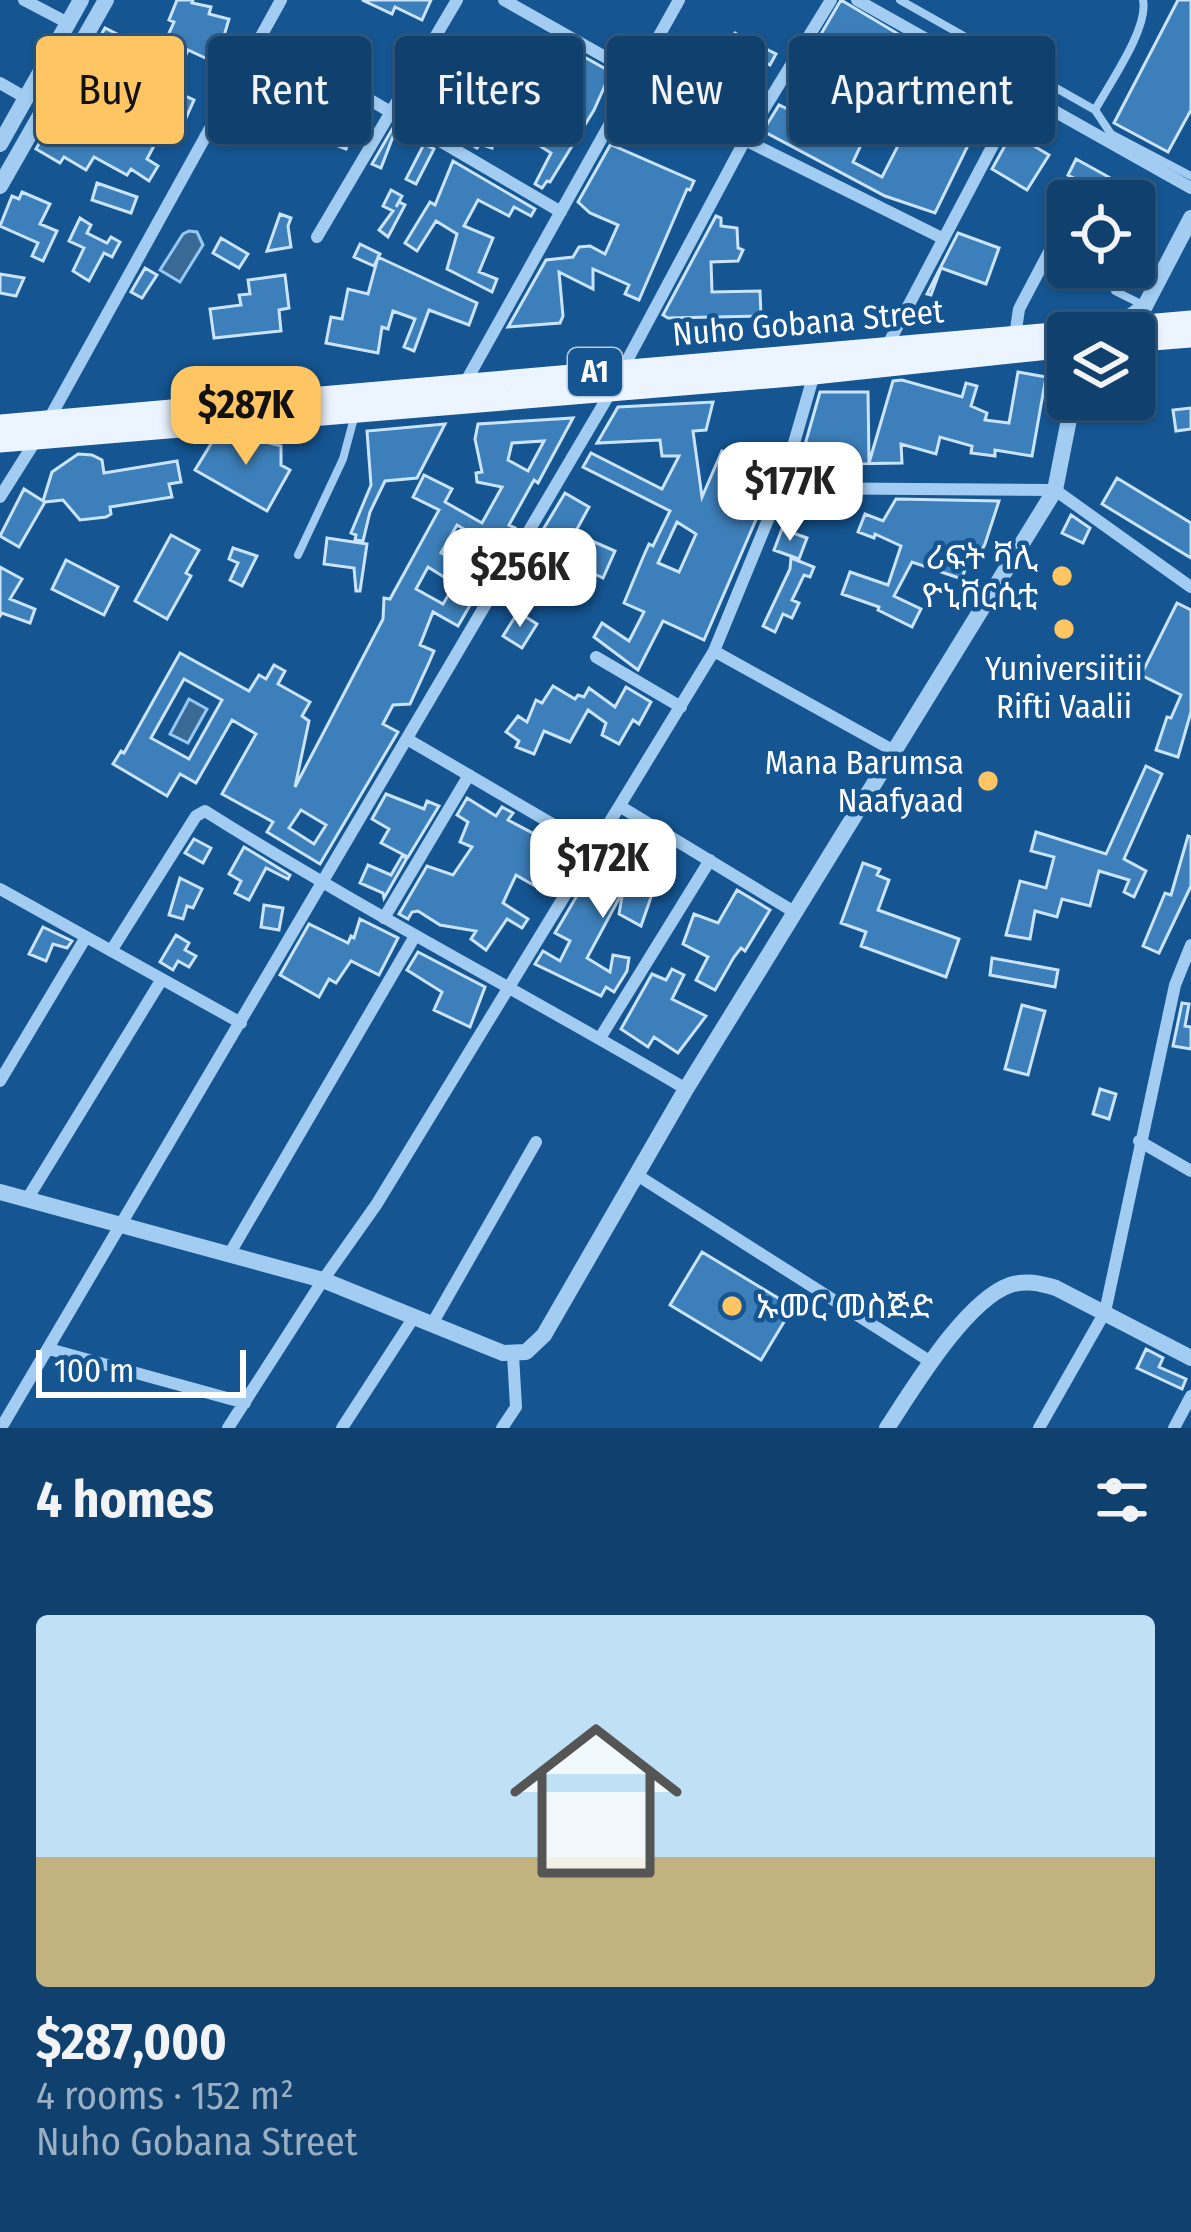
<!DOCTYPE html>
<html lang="en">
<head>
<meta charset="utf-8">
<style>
	body { margin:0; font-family:"Fira Sans Condensed","Noto Sans Ethiopic",sans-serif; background:#184773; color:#f1f3f6; height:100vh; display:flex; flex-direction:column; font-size:45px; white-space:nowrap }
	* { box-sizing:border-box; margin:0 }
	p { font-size:39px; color:#9bafc2 }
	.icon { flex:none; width:66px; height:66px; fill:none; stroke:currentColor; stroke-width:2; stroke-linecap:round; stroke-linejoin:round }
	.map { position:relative; height:1428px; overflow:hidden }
	.sheet { display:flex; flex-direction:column; background:#0f406e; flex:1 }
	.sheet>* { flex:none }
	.top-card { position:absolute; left:36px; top:36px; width:1119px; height:108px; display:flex; gap:24px }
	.tools { position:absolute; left:1047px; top:180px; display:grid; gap:24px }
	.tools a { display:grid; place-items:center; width:108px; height:108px; border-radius:12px; background:#0f406e; box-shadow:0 3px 9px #0004,0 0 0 3px #2f5981; font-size:60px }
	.scale { position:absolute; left:36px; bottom:30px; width:210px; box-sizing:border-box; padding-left:12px; border:6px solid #fff; border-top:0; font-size:33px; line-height:42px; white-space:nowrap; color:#fff; -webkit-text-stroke:9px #145592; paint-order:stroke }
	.price { position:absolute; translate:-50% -102px; padding:0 27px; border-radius:24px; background:#fff; color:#222; font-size:39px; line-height:78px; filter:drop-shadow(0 3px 6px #0008) }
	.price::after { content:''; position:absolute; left:50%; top:72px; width:36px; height:27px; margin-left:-18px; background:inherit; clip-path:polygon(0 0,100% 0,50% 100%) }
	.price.active { background:#ffc562; color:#111 }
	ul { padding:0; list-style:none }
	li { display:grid; align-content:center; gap:24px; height:636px; padding:0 36px }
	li+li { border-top:3px solid #2f5981 }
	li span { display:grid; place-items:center; height:372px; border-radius:12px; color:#555 }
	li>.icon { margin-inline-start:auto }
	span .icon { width:216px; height:216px; fill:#fffc; stroke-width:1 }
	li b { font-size:51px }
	h2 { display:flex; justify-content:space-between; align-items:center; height:144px; padding:0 36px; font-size:51px }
	.pill { padding:0 42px; border-radius:12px; background:#0f406e; box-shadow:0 3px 9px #0004,0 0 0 3px #2f5981; font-size:42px; line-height:108px }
	.pill.active { background:#ffc562; color:#111 }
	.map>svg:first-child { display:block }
	.water { fill:#3a6995; stroke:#94c9f4; stroke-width:3 }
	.building { fill:#3d7fba; stroke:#c9e4fc; stroke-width:3; fill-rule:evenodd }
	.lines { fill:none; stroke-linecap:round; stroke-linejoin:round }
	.service { stroke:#a2ccf1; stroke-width:8 }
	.minor { stroke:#a2ccf1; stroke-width:12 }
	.tertiary { stroke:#a2ccf1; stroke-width:16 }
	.primary { stroke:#ecf5ff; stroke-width:21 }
	.poi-dot { fill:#ffc562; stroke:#145592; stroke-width:4.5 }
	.labels { text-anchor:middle; stroke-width:9; stroke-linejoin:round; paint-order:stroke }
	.shield { fill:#145592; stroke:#b8ccde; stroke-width:3 }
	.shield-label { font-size:30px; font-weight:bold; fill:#fff }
	.street-label { font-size:33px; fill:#fff; stroke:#145592 }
	.poi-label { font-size:33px; fill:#fff; stroke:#145592; text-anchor:end }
</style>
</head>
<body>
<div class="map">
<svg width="1191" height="1428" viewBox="0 0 1191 1428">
	<rect width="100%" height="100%" fill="#145592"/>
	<!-- water -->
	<path class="water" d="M189,231L197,232L203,245L180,282L160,270L183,234Z
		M189,699L207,709L188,743L170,734Z"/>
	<!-- building -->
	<path class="building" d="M177,0H193L192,3L211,7L209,14L229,19L216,63L188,50L170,89L194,100L186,118L172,112L147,159L158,166L149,181L131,169L127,175L94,157L86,170L64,157L60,163L36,149L105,28L159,55L174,22L169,20Z
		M362,0H431L422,20L395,7L392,14Z
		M841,0L932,54L906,113L927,122L953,66L1001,93L981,136L974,133L935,213L885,196L763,131L779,105L798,114L793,124L835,144L854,105L794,80ZM872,121L903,136L882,177L853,162Z
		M1178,0H1191V110L1168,152L1114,123Z
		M735,33L776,54L770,65L729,44Z
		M570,49L611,72L594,110L550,182L547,181L542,188L535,184L551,153L510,127L530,94L556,106L571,73L561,69Z
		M473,63L487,69L481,82L506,88L503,100L498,99L485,121L471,112L479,100L454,94L437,124L409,110L415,99L426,105L434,67L467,75Z
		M277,68L295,80L299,71L326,87L320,97L303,87L290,108L281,103L287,92L268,80Z
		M243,93L261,102L248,125L231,116Z
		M343,98L368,111L363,121L358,118L346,149L331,143Z
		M478,119L497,127L492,148L480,144L477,148L465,141Z
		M394,126L415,139L412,144L394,134L381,168L372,164Z
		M1012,133L1049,155L1027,190L992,169Z
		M613,140L612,145L694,181L690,190L687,189L639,300L625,294L629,285L593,269V289L559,272L563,316L560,323L508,327L546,260L573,257L579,247L590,246L605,254L618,225L590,213L578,202Z
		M424,144L434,149L416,184L406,179Z
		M1076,159L1105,175L1150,201H1090L1096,190L1068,175Z
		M453,161L535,209L531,216L514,207L509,216L478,200L464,226L493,238L479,272L497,279L492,292L447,269L457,234L436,221L417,251L405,243L430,202L435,205Z
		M97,183L137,197L131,213L92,200Z
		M391,190L402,196L396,207L399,202L405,205L388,237L379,230L393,211L383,206Z
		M22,192L50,204L40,224L57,231L43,261L32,256L38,243L0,226L12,196L19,199Z
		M280,214L291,218L288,226L291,247L267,251Z
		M716,216L721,218V226L737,228L738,248L743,250L738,261L711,262L712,292L760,291L761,316L668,318L663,315Z
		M80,218L91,225L87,233L107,243L111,237L120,242L112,257L104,253L89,281L73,271L84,248L69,241Z
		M958,233L999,248L986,284L941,268L931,295L927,294Z
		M221,238L248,254L239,268L213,253Z
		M360,244L380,254L374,266L354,257Z
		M378,257L477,303L469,325L429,310L414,351L404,347L415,319L393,311L388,329L382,327L378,353L326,343L331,317L342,319L348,289L368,294Z
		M145,268L157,275L142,298L131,292Z
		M0,274L24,278L16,296L0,293Z
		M285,275L289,308L279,310L281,331L214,338L210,309L241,305L239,295L250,294L248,280Z
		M1018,372L1046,377L1032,456L995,450V456L971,453L972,446L940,437L936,454L901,444L902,463L841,464V476H796L820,392H868L869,463L893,381L902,380L962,397L966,383L977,386L971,406L987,413L985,420L1009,423Z
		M713,402L706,430L693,431L702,497L722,451L764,471L754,497L764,501L704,640L663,621L638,670L594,637L602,623L629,641L644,612L624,603L644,555L649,544L653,546L670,511L583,467L591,453L662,489L679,456H662L660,440L597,443L618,407ZM677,522L696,534L679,572L658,563Z
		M1191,408V429L1176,431L1173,410Z
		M573,418L538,483L534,480L509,525L515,528L458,626L433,612L420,645L434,651L428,665L410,704L393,705L383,724L398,732L320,864L267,832L273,822L222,794L256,734L232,720L196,783L180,774L167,796L113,764L121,751L124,753L180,653L249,691L259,675L266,679L274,665L285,671L278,684L310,702L302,716L309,721L295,787L383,619L384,598L390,599L439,510L413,497L424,475L452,489L445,502L482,523L502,487L477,482L476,473L482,472L475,439L478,424ZM544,441L528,471L508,460L512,443ZM457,525L484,541L469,568L441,553ZM428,567L455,584L443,604L416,589ZM184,679L222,700L189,759L151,738ZM301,810L326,825L314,844L289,828Z
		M445,424L417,478L385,481L370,512L363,541L355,540L356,535L351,533L371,485L367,431Z
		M266,435V442L281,446V465L290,470L267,511L195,470L214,439Z
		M78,454L92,455L102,460L104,473L177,461L181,482L169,484L172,497L110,507L111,514L106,517L80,520L63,500L45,502L19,547L0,536L24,489L43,501L52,472Z
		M1117,478L1191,523V558L1102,504Z
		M565,493L589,507L570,542L563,538L549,564L529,553Z
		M896,499L999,501L985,544L977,560L969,557L962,579L912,562L894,596L921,609L912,627L878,610L879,607L842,594L850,572L888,585L901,546L875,534L874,538L858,532L865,514L883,521Z
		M1071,515L1090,528L1083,543L1062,533Z
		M782,529L807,538L799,559L774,550Z
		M171,535L199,550L186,573L191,576L167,619L135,601Z
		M327,538L367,544L360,591H356L354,568L324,564Z
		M592,541L615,551L603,578L580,567Z
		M233,548L257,556L242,586L230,580L238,563L229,559Z
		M791,558L814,567L810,577L804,575L792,600L799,603L792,618L783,614L775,632L763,626L790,569Z
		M66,560L118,587L104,615L52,589Z
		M0,567L22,579L10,599L35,609L30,623L2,613L0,616Z
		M1177,603L1191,610V712L1178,757L1156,750L1167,717L1171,718L1181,695L1141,675Z
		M518,612L537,624L522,648L503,636Z
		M553,686L575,699L578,695L584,697L589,688L615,707L626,687L651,702L639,724L633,720L619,744L602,735L606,723L588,710L570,742L544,731L534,754L516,747L519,741L506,732L518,716L527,722L536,700L542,703Z
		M1146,766L1162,774L1124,859L1146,871L1134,897L1124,892L1129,880L1099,871L1090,906L1062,899L1057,917L1035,911L1030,939L1006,935L1020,881L1046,888L1054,857L1031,851L1036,832L1106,854Z
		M386,794L424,809L427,801L439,806L408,857L381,843L389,829L372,819Z
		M467,798L496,816L502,807L513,813L508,820L540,837L534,849L550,859L545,867L563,878L557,887L539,880L535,886L516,875L503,903L528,919L522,928L507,919L486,950L471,939L476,931L440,925L418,911L412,912L408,919L399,914L427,866L453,875L472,847L460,842L468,822L457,815Z
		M1188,836L1191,837V886L1159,953L1143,946L1165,893L1171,895Z
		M194,839L211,848L203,863L185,853Z
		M656,840L668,848L641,926L619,914L623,891L587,958L610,972L613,955L629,958L627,971L614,992L606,987L601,996L535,964L543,951L560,961L570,941L555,933L598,860L633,880L646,857L649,859Z
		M244,847L290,875L288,879L266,868L249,900L235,893L241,881L229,874Z
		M402,856L407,858L384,898L383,893L360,883L368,865L391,875Z
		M863,863L880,869L877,875L889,880L878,910L959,939L946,977L861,946L866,932L841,923Z
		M180,878L202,889L193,908L187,906L183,919L169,915Z
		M737,890L770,910L745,951L741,948L734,957L715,990L696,980L708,957L683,944L694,914L718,923Z
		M264,905L283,908L279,930L261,927Z
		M360,919L398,938L379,975L351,961L336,983L329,979L319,997L280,975L309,924L348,943L351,936L354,938Z
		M43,927L72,941L67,948L53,944L46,961L29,954Z
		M176,935L189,943L185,950L196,956L189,967L178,961L173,970L160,962Z
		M418,952L485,987L470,1027L434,1010L442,992L407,970Z
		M992,958L1058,970L1055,987L990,975Z
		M672,969L684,975L672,999L706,1016L678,1053L654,1037L648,1047L621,1029L652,974L666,980Z
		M1182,1003L1189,1004L1185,1026L1191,1027V1049L1173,1046Z
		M1022,1005L1045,1011L1028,1075L1005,1069Z
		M1100,1089L1116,1094L1109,1119L1093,1114Z
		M702,1252L793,1307L761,1360L670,1305Z
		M1146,1349L1163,1358L1159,1367L1186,1379L1182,1389L1137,1368Z"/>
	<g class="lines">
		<!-- service -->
		<path class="service" d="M900,0L1095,110L1111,134L1191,176
			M1095,110C1109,84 1149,28 1143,0
			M1108,267L1115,291L1145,306
			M298,555L343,459L354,418"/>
		<!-- minor -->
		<path class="minor" d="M24,0L68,23
			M504,0L637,75
			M857,0L1191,188
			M261,36L561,212
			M0,83L26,98
			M745,140L942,238
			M1076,201L1078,196
			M317,237L457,0
			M1015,336L1019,309L1068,216
			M885,350L1022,90
			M622,370L745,140L831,0
			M465,383L679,0
			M781,488L1055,490L1191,587
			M0,497L48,421L281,0
			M714,651L896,752
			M596,657L681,707
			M407,739L595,849
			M621,807L796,913
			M0,889L241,1023
			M384,918L469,775
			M111,951L196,816L205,811C362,910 527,995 686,1089
			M600,1038L710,860
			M0,1081L86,937
			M1139,1141L1191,1171
			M637,1175L931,1362
			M26,1201L162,979
			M230,1253L415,936
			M432,1324L536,1142
			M49,1349L245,1403
			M1,1428L613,388
			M228,1428L323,1280L376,1205L714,651L781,488L814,374
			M342,1428L414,1317
			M502,1428L516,1407L513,1355
			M1039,1428L1105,1312L1175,985L1191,945
			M1174,1428L1191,1396"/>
		<!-- tertiary -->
		<path class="tertiary" d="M0,144L81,0
			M0,186L106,0
			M1114,328L1145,306L1191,218
			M0,1192L323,1280L503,1353L526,1352L544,1335L686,1089L1055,490L1073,399
			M887,1428C913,1389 965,1301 1010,1285C1026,1280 1040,1283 1056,1288L1191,1358"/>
		<!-- primary -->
		<path class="primary" d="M1153,340L1191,337
			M0,425L1191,321
			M0,442L814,374L1068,347"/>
	</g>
	<!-- markers -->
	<g class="poi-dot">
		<circle cx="1062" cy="576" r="12"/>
		<circle cx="1064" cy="629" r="12"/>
		<circle cx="988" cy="781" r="12"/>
		<circle cx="732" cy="1306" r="12"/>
	</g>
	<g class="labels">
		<!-- shield labels -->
		<rect class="shield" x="568" y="348" width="54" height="48" rx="9"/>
		<g class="shield-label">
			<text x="595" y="382">A1</text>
		</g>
		<!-- street labels -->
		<g class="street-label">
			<text transform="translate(808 322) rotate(-5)" y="12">Nuho Gobana Street</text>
		</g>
		<!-- poi labels -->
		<g class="poi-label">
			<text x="1038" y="569">ሪፍት ቫሊ<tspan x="1038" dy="38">ዮኒቨርሲቲ</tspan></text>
			<text x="1064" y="680" text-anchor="middle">Yuniversiitii<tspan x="1064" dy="38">Rifti Vaalii</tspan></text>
			<text x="964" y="774">Mana Barumsa<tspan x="964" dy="38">Naafyaad</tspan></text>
			<text x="756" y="1318" text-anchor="start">ኡመር መስጅድ</text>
		</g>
	</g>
</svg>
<div class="tools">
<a><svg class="icon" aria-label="locate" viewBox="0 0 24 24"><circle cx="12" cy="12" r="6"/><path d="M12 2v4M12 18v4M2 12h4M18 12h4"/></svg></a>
<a><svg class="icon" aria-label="layers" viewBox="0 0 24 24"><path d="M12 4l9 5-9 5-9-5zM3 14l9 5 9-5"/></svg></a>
</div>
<div class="scale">100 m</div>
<b class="price active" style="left:246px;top:468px">$287K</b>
<b class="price" style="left:790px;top:544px">$177K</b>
<b class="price" style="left:520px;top:630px">$256K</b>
<b class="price" style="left:603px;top:921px">$172K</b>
<div class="top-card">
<a class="pill active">Buy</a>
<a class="pill">Rent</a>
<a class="pill">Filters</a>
<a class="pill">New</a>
<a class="pill">Apartment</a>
</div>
</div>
<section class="sheet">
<h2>4 homes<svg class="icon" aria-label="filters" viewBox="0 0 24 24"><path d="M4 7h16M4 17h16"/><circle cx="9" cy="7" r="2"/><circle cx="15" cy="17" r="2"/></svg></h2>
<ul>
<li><span style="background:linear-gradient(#bfe0f5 65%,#c2b280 0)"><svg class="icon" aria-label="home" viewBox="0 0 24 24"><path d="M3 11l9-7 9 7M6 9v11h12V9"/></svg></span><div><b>$287,000</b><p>4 rooms · 152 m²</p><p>Nuho Gobana Street</p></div></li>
</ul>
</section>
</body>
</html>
